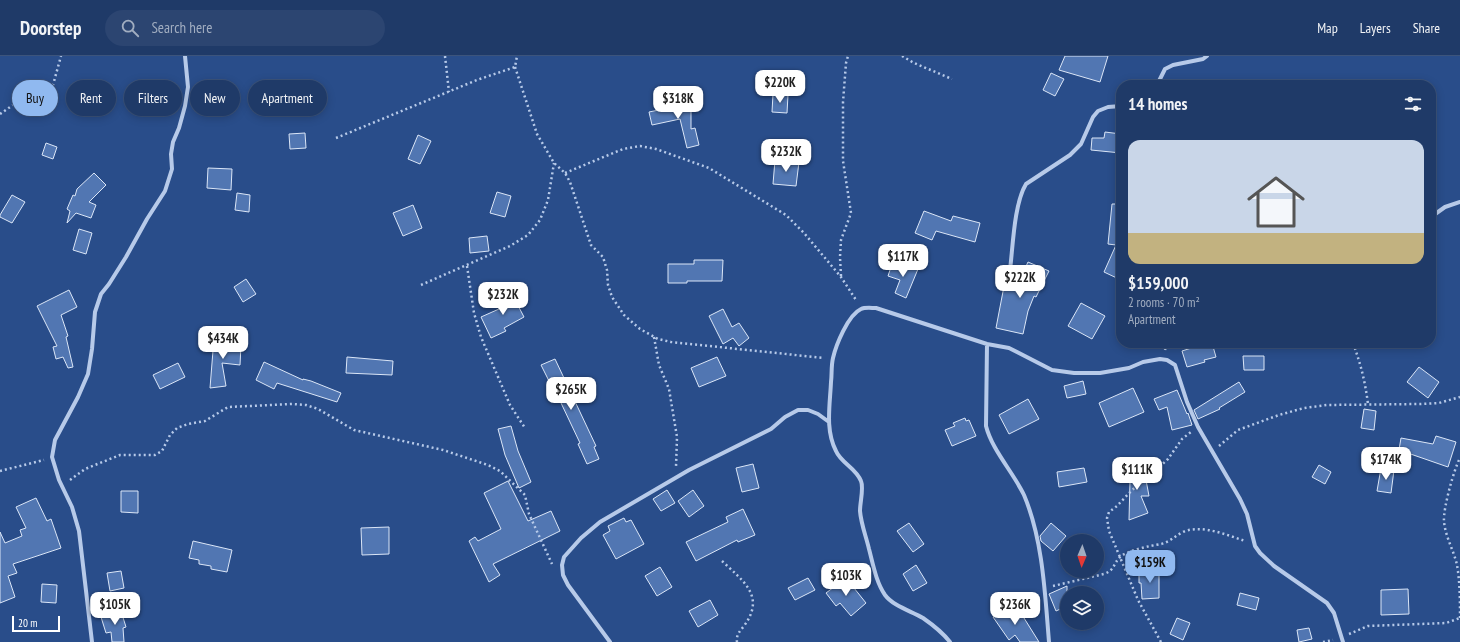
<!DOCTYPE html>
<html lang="en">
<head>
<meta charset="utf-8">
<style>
	body { margin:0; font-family:"PT Sans Narrow",sans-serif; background:#2c4571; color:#f1f3f6; height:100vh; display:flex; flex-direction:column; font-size:15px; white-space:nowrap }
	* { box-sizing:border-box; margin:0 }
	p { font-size:13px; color:#a1adc0 }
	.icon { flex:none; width:22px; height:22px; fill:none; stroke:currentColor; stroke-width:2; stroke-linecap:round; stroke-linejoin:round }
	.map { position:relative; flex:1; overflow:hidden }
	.side { position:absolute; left:1116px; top:24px; width:320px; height:268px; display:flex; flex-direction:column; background:#1f3a68; border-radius:16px; box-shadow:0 2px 10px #0003,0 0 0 1px #3c547c }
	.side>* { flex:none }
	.guide { position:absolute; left:12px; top:24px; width:380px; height:36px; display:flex; gap:8px }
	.needle { width:26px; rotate:182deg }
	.fabs { position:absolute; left:1060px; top:478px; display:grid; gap:8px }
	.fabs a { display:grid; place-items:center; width:44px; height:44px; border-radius:50%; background:#1f3a68; box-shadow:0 2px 10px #0003,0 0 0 1px #3c547c; font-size:20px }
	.scale { position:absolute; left:12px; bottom:10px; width:48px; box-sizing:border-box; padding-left:4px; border:2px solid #fff; border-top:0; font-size:11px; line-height:14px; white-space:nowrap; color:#fff; -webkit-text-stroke:3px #294d8a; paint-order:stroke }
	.price { position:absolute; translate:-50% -34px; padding:0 9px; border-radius:8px; background:#fff; color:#222; font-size:13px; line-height:26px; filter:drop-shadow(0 1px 2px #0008) }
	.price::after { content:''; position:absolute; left:50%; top:24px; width:12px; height:9px; margin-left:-6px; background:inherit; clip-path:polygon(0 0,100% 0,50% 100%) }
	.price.current { background:#90b9f0; color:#111 }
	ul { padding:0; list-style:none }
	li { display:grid; align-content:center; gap:8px; height:212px; padding:0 12px }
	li+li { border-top:1px solid #3c547c }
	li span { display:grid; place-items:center; height:124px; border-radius:12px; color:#555 }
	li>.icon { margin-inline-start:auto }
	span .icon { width:72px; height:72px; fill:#fffc; stroke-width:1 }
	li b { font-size:17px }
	h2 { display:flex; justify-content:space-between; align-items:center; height:48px; padding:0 12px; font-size:17px }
	.tag { padding:0 14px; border-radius:18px; background:#1f3a68; box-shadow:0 2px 10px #0003,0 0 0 1px #3c547c; font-size:14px; line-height:36px }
	.tag.current { background:#90b9f0; color:#111 }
	header { display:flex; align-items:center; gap:24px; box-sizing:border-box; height:56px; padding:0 20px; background:#1f3a68; border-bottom:1px solid #3c547c }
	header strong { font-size:19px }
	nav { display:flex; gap:22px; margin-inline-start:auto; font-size:14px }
	.search { width:280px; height:36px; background:#2c4571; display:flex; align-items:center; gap:10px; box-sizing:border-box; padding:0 14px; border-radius:22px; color:#a1adc0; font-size:15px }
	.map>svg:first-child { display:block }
	.building { fill:#5176b2; stroke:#dbe6f7 }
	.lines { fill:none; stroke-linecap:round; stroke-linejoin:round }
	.path { stroke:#b7cae9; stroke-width:2.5; stroke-dasharray:2 3; stroke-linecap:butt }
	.street { stroke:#b7cae9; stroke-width:4 }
</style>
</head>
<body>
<header>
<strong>Doorstep</strong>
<div class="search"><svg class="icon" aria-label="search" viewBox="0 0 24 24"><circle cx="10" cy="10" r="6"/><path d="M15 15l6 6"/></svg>Search here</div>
<nav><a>Map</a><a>Layers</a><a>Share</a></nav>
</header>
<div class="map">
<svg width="1460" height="586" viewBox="0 0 1460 586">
	<rect width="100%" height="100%" fill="#294d8a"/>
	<!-- building -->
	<path class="building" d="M1065,0H1108L1100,26L1059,14Z
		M1051,17L1064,23L1055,40L1043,34Z
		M773,38L788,39L787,57L772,56Z
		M691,43V73L695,72L699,89L687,92L680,63L652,69L649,56L678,50L676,44Z
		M1105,76L1121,78V97L1091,94L1092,82H1104Z
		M305,77L306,92L290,93L289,78Z
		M418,79L431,85L420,108L408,103Z
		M46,87L57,91L53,103L42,99Z
		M775,104L799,106L796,130L773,128Z
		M208,112L232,113L231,134L207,132Z
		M94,117L106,129L89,146L96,149L91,162L76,157L67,167L70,155L67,153L73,139L75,140L77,133Z
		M497,136L511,140L505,161L490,157Z
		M237,137L250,139L249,156L235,154Z
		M12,139L25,146L12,167L0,161V159Z
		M1112,148H1121V224L1104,216L1116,189L1108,188Z
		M413,149L422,172L403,180L393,157Z
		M924,155L951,165L953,160L980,167L975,186L936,175L932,184L915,177Z
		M79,173L92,177L86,198L73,194Z
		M487,180L489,195L470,197L469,182Z
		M694,204H723L722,225H687V227H668V208H694Z
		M1028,206L1049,215L1036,241L1034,240L1028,255L1023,278L996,272L1005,225L1011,227L1012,225L1018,228Z
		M892,208L905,212L907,208L918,213L906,242L895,237L900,224L888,220Z
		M246,223L256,238L243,246L234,231Z
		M69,234L77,251L61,259L68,280L66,281L73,311L68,312L63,301L56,303L53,291L57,290L37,250Z
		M512,238L524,261L504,272L506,275L491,282L481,261L499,253L495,248Z
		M1081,247L1105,260L1092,283L1068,270Z
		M723,253L732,271L739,267L749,282L739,290L733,282L723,288L709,260Z
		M214,282L232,284L231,288L241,289L240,309L222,307L226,330L210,332Z
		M1207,287H1212L1216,301L1204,304L1205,306L1187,311L1182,295Z
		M1243,300H1264V314H1244Z
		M347,301L393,305L392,319L346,317Z
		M717,301L726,320L699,331L691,312Z
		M555,303L596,390L594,391L599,403L587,408L578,388L580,387L552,328L551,329L541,309Z
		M264,306L303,324V323L311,325L341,337L337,346L277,327L274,333L256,324Z
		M178,307L185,321L160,333L153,319Z
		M1419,311L1439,326L1428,342L1407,326Z
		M1083,325L1086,338L1067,342L1064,330Z
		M1239,326L1245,336L1219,352L1220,353L1198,363L1194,354Z
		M1133,332L1144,356L1109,371L1099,347Z
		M1177,334L1187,358L1188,357L1192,369L1172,374L1167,351L1159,354L1154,343Z
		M1028,343L1039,363L1009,378L999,359Z
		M1364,353L1376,355L1374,374L1361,372Z
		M965,362L966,365L969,364L976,380L952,390L945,374L955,370L953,367Z
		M511,370L518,395L531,426L519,432L505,399L498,373Z
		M1436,380L1456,386L1448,411L1399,394L1401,382L1433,388Z
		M753,408L759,432L742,436L736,412Z
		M1143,408L1149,440H1141L1148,457L1129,464L1130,425L1127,411Z
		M1319,409L1331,416L1325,428L1312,421Z
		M1084,412L1087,426L1059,431L1057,416Z
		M1381,412L1394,414L1391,437L1377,435Z
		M508,425L528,465L551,455L560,475L493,508L500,519L489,526L469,485L475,481L478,485L501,473L484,437Z
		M667,434L675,447L661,455L653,443Z
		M693,434L704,450L689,461L678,445Z
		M121,435H138V457L121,456Z
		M36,442L47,465L51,463L61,492L13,508L17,517L8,520L15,541L0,547V476L5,487L22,480L20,474L26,472L16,451Z
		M743,453L755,479L738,486L737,484L696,505L686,486L728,466L726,461Z
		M624,462L626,466L631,464L644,488L616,503L603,479L610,475L608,470Z
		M909,467L924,488L913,496L897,475Z
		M1051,467L1066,480L1053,495L1041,485L1040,480Z
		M389,471V498L362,499L361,472Z
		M193,485L232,494L227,516L211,513V510L199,508V504L189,502Z
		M916,509L927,527L913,535L903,518Z
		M660,511L672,531L657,540L645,520Z
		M1139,514H1159V542L1142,543L1141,527H1139Z
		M121,515L124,532L110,535L107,517Z
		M808,522L815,534L795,544L788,532Z
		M846,522L866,547L851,560L840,547L836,550L826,537Z
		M42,528L57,529L56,547L41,546Z
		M1067,530V550L1056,555L1049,538Z
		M1408,533L1409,558L1381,559V534Z
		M1240,537L1259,542L1256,554L1237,549Z
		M710,544L718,559L698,571L689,555Z
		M1019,551L1026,561L1024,562L1039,586H1020L1015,579L1009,584L993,561L1006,552L1009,557Z
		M121,555L126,571L123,572L124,586H112L111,576L106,577L101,561Z
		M1177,562L1190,567L1183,584L1170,578Z
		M1309,572L1312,583L1299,586L1297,574Z"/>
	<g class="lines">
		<!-- path -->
		<path class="path" d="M445,0L449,36
			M902,0L914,7L952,23
			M515,11L537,78L554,107L565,117L570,126L591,189L603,201L607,214L608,229L612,241L624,259L640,273L658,283L671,286L824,302
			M0,58L13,49L47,34L53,29L61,0
			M336,82L477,24L515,11L517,0
			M565,117L623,93L640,90L656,93L709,112L786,159L804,177L841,221L856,244
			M467,210L474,257L481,281L510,349L525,372
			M841,220L840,201L841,184L851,157L843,105V46L846,7L848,0
			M421,229L510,190L528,179L540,164L548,144L554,107
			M654,281L659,309L669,333L677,381L676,411
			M1353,287C1361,309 1365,325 1368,348
			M1165,294L1167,287
			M1219,390L1238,374L1279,359L1304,352L1327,349L1420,348L1439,347L1460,341
			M0,415L44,404
			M70,424L85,413L120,399H155L162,395L170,379L177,372L188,368L205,365L228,351L292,348L306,349L318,353L354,374L443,394L488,409L500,415L525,439L529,458L552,508
			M722,505C743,525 766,540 744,570C740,575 736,579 737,586
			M1053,530L1104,518C1115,514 1113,508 1120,501C1128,494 1150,490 1161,488C1170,486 1176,479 1185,475C1204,469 1227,479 1245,485
			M1460,562C1460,545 1460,526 1457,509C1454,495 1445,480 1444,465C1443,453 1454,413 1460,402
			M1349,578L1368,570L1446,567L1460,562
			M1161,586L1138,544L1109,475L1107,462L1109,456L1117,450L1132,434L1152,418L1168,403L1182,383L1191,376
			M1323,586L1333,584"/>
		<!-- street -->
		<path class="street" d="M1157,29L1165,13L1173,9L1203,3L1207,0
			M1431,161L1445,151L1460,146
			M1010,214C1013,190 1014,148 1026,128L1070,99L1081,88L1093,61L1098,55L1108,51L1121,50
			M987,288L986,370C992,394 1013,416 1024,439C1043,484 1045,538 1049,586
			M92,586L79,475L72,451L59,424L52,401L55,384L78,341L88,318L92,293L95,256L101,238L109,228L126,201L147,163L165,135L172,113L171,98L173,86L179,72L185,50L188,31L185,0
			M610,586L568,529L563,519L562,509L564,501L581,482L600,466L689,414L771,373L785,361L798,354H808L818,358L829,366
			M950,586C943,577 933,569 923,562C911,555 893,550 885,539C876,526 873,508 869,493C866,480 861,468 860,455C860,446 864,432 861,425C856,412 841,407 836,395C825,374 830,349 831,326C832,319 831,310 833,302C836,289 848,259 861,253C865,251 871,252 876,252L987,288L1009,292L1052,314L1074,317H1100L1129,312L1143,306L1160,303L1167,304L1175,309L1187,346L1198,371L1240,443L1247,458L1255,490L1260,497L1274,510L1327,547L1334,557L1343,586"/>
	</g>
</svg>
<div class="fabs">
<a><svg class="needle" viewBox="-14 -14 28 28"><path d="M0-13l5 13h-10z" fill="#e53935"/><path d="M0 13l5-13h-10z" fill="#a1adc0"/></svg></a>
<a><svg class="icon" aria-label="layers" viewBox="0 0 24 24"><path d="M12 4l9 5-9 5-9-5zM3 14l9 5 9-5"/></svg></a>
</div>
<div class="scale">20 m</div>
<b class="price" style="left:780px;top:48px">$220K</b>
<b class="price" style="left:678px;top:64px">$318K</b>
<b class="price" style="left:786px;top:117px">$232K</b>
<b class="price" style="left:903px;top:222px">$117K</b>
<b class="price" style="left:1020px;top:243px">$222K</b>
<b class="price" style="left:503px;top:260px">$232K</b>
<b class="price" style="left:223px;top:304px">$434K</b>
<b class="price" style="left:571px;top:355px">$265K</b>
<b class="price" style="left:1386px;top:425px">$174K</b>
<b class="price" style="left:1137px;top:435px">$111K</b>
<b class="price current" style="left:1150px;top:528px">$159K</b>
<b class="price" style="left:846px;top:541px">$103K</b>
<b class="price" style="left:115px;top:570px">$105K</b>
<b class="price" style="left:1015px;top:570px">$236K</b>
<div class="guide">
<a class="tag current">Buy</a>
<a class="tag">Rent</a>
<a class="tag">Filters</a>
<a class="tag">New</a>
<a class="tag">Apartment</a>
</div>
<section class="side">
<h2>14 homes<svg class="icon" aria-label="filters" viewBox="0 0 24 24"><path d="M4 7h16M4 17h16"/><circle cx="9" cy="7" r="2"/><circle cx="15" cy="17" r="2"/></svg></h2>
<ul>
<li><span style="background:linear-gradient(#c9d6e8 75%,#c2b280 0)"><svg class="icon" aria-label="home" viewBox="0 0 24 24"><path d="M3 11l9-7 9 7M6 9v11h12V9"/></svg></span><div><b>$159,000</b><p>2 rooms · 70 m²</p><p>Apartment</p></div></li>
</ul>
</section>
</div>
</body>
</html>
